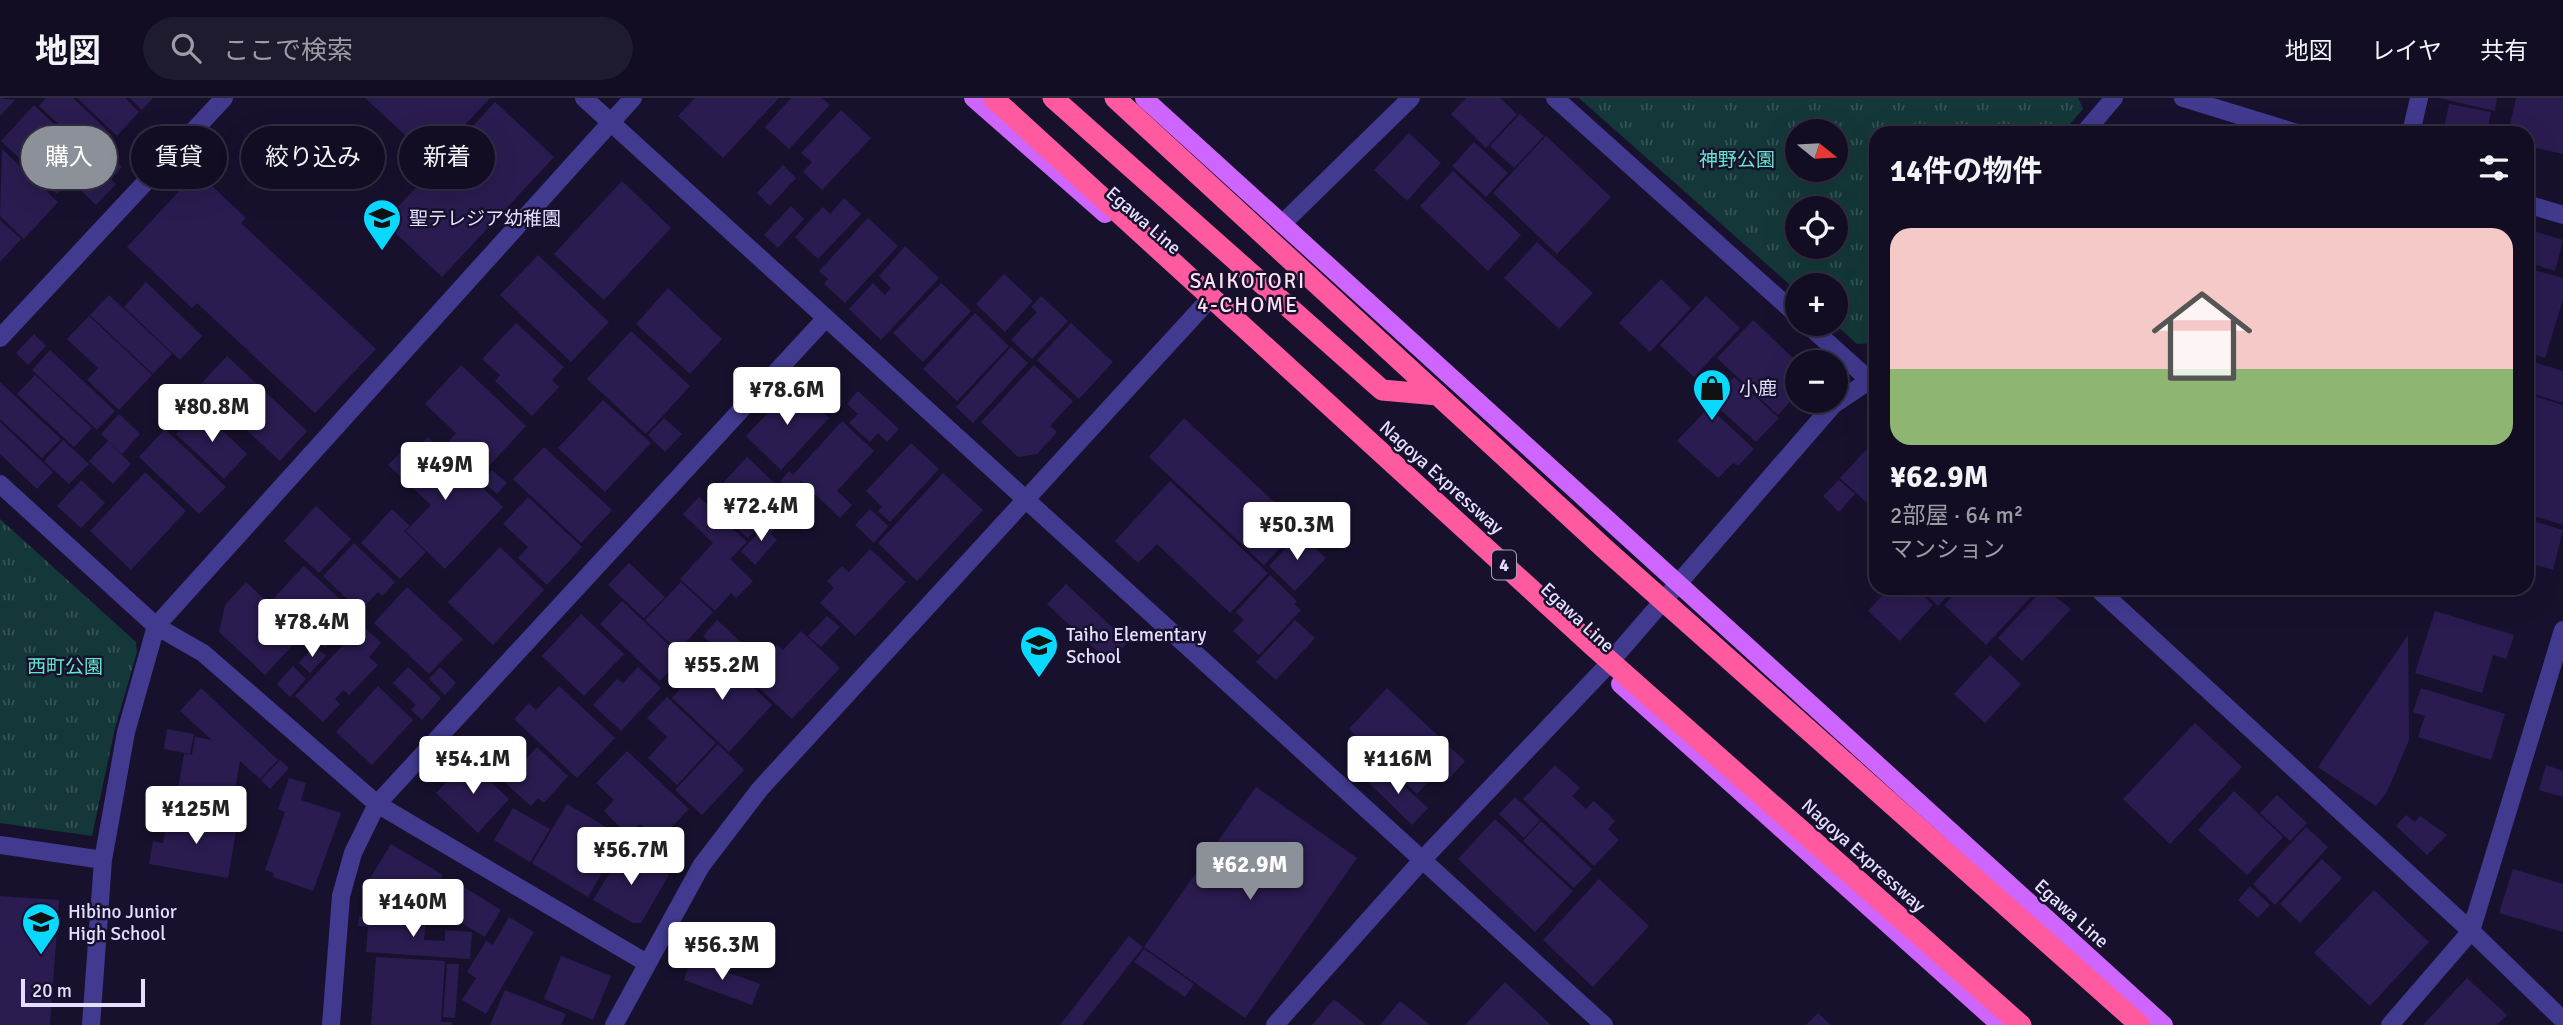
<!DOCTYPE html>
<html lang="ja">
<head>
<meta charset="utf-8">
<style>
	body { margin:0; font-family:Signika,"Noto Sans JP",sans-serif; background:#1f1b2f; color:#f1f3f6; height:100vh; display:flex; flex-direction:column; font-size:26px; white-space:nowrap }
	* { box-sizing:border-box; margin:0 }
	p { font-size:23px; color:#9c9ca5 }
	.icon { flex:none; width:38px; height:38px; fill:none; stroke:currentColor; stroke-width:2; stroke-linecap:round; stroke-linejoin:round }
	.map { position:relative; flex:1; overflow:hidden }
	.sheet { position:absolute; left:1869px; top:28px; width:665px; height:469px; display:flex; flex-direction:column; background:#120d22; border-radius:21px; box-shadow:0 7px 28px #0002,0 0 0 2px #312d40 }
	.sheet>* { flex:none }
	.guide { position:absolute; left:21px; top:28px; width:665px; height:63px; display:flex; gap:14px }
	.needle { width:46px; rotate:108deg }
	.fabs { position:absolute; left:1785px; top:21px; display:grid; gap:14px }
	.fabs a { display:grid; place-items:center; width:63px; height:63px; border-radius:50%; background:#120d22; box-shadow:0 7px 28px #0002,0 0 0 2px #312d40; font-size:35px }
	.scale { position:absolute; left:21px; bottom:18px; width:124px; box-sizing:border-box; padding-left:7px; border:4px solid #e4deff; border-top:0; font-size:19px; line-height:24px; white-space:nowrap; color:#e4deff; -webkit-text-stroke:5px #18112e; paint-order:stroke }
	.price { position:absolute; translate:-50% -60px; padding:0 16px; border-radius:7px; background:#fff; color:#222; font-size:23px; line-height:46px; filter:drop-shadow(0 2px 4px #0008) }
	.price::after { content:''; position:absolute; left:50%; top:42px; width:21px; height:16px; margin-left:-10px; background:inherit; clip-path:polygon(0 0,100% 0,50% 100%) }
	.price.active { background:#8c9099; color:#fff }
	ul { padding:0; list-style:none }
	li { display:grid; align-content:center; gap:14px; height:371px; padding:0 21px }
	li+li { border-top:2px solid #312d40 }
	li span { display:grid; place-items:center; height:217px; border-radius:21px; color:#555 }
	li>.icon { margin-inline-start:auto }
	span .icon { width:126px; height:126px; fill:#fffc; stroke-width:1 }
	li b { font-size:30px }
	h2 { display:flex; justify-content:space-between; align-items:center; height:84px; padding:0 21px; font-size:30px }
	.chip { padding:0 24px; border-radius:32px; background:#120d22; box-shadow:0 7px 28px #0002,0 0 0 2px #312d40; font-size:24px; line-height:63px }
	.chip.active { background:#8c9099; color:#fff }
	header { display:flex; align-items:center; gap:42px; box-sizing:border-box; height:98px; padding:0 35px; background:#120d22; border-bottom:2px solid #312d40 }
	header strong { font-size:33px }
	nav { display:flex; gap:38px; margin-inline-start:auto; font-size:24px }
	.search { width:490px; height:63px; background:#1f1b2f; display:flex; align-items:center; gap:18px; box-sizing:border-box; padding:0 24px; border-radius:38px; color:#9c9ca5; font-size:26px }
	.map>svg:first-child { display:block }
	.park { fill:url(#park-tufts); fill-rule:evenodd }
	.building { fill:#2a1c50 }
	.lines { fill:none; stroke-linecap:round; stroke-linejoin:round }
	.minor { stroke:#423a8f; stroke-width:18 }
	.major { stroke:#ce65ff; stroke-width:18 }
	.highway-bridge { stroke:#ff599f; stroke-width:21 }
	.labels { text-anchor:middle; stroke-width:5; stroke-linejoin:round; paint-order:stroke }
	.shield { fill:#18112e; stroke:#a7a0c0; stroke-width:2 }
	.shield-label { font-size:18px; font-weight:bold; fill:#e4deff }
	.park-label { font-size:19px; fill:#63e6cd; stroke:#18112e }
	.poi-label { font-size:19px; fill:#e4deff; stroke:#18112e; text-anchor:start }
	.street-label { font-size:19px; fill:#e4deff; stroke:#18112e }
	.neighbourhood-label { font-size:21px; letter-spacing:2px; fill:#ffe0f2; stroke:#18112e }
</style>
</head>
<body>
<header>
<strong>地図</strong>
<div class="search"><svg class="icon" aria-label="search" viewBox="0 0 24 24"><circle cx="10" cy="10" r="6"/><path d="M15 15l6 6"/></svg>ここで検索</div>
<nav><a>地図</a><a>レイヤ</a><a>共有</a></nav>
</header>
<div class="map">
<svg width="2563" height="927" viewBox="0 0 2563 927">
	<defs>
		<pattern id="park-tufts" width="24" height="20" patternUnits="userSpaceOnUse" patternTransform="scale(1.75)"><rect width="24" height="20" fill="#143839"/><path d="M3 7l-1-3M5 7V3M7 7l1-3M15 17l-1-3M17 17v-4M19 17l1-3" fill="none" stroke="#365457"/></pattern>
	</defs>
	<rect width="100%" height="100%" fill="#18112e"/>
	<!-- park -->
	<path class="park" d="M1579,0H2078L2083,11L2062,35H1876V245L1857,246L1835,226L1836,187H1797V193ZM1797,33H1836V72H1797ZM1797,110H1836V149H1797Z
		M0,421L136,544L137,554L115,630L92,738L0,725Z"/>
	<!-- building -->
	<path class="building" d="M0,0L15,2L0,18Z
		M46,0H73L112,37L93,58L39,8Z
		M77,0H125L139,14L117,38Z
		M130,0H153L142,12Z
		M365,0H490L432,62Z
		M695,0H779L723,60L678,18Z
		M791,0H822L830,7L789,51L765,29Z
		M1466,0H1500L1517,16L1486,50L1451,16Z
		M2439,0H2497L2495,13Z
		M2516,0H2563V56L2527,48V35H2508Z
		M495,4L554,59L442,179L384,124Z
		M2449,6L2491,14L2487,35H2443Z
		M34,7L90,60L57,96L1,43Z
		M841,12L871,40L822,92L803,74L812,64L801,55Z
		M1520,16L1544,38L1514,70L1490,48Z
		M1409,35L1441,65L1407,103L1374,72Z
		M1546,38L1611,99L1557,156L1493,95Z
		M1474,44L1508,75L1486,99L1452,68Z
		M103,50L122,69L115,77L95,59Z
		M2,51L58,104L24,141L0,118Z
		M92,63L116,86L96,107L72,84Z
		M783,67L796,80L770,108L757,95Z
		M1453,73L1521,137L1488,173L1420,108Z
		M197,74L246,120L241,125L376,251L315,315L197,205L192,210L127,149Z
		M622,83L671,130L604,202L554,156Z
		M844,100L861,116L818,161L795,139L823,109L830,116Z
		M791,108L804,121L778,150L764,137Z
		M868,120L898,148L845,205L824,186L828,181L819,173Z
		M0,122L21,141L0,164Z
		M2534,133L2563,142L2555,173L2527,164Z
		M1537,144L1593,195L1559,231L1504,180Z
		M905,148L939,180L881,242L849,211L873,185L885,197L891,190L879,178Z
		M538,157L609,224L571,264L500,197Z
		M2527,170L2563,180V202L2545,260L2527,254Z
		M1004,176L1033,203L1005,234L976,206Z
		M1661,181L1691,210L1650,254L1619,225Z
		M146,184L202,238L180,262L124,209Z
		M941,185L971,213L923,264L893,235Z
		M668,190L722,241L690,276L636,226Z
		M109,197L172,256L153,276L90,217Z
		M1041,198L1068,223L1032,261L1011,242L1037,214L1031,209Z
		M1706,198L1740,230L1694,279L1660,247Z
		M975,215L1009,248L957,303L923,271Z
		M89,218L152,277L119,312L87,282L98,270L67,241Z
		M1753,222L1797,264V296L1778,317L1717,260Z
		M516,225L564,269L552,282L559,289L532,318L495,283L500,277L482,261Z
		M1071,225L1113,264L1079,301L1037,262Z
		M631,233L690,288L646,336L587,281Z
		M34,236L46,248L28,267L16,255Z
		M1011,249L1028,265L973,325L956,309Z
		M50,252L115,313L97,332L32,272Z
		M227,258L307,333L280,363L199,288Z
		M2527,262L2563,273V305L2527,294Z
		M461,267L526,328L477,381L444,349L456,335L425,306Z
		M1034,267L1073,303L1050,328L1057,334L1037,356L1018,359L981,324Z
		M35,277L92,330L74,349L17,296Z
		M1734,279L1779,320L1756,344L1712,304Z
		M0,284L61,341L42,360L0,321Z
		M794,287L829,320L781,372L746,338Z
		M858,293L899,331L887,344L878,335L870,344L849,325L858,316L847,306Z
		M2527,296L2563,307V427L2527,416Z
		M603,302L651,345L605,394L558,350Z
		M1709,309L1754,351L1738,368L1733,365L1718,380L1677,343Z
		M200,311L247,356L224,381L176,336Z
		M119,316L140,336L122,356L101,336Z
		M664,320L682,336L665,354L648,337Z
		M1184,320L1286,415L1272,430L1286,443L1264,467L1149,359Z
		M842,323L874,353L837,393L852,407L840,420L801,383L792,394L780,383L789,373L793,377Z
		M0,324L53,374L37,391L0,356Z
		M165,331L226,389L199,416L139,359Z
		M428,339L503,409L445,471L406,433L431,407L388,367L403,352L410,358Z
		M1876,341V413L1840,380Z
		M63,342L89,366L69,386L44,363Z
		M108,343L131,366L113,386L89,363Z
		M911,345L939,371L890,424L878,413L882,409L866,393Z
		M544,349L612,412L581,445L513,381Z
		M747,359L788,398L748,440L707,402Z
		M492,372L507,385L497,396L482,383Z
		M145,374L186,413L131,472L90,433Z
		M943,375L983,412L917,483L878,445Z
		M81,382L105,405L81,430L57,408Z
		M1839,382L1855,396L1839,414L1823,398Z
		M1170,383L1268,475L1230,515L1157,446L1138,465L1115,443Z
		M528,399L582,449L547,487L518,460L528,449L503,426Z
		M699,399L747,444L730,461L753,483L736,500L731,495L715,513L680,481L713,445L683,416Z
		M316,408L351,441L319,475L284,443Z
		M392,411L410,428L404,433L426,454L400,481L361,445Z
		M870,411L888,428L874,445L855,427Z
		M2527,421L2563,432L2553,472L2527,464Z
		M770,422L777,429L771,436L777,442L755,467L741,453Z
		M1299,436L1326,460L1295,493L1269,468Z
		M354,445L395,484L382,498L378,494L360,513L323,478Z
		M500,449L544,492L493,547L448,504Z
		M870,451L906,484L855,538L820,505L834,490L827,483L842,468L849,474Z
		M629,465L665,499L644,520L608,487Z
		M304,468L356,516L325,550L273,501Z
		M1270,477L1297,503L1294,506L1301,512L1259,557L1233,533L1244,522L1236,514Z
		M246,484L302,537L265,577L219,534L225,507Z
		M681,484L713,514L678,553L645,522Z
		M1066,486L1128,544L1109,564L1047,506Z
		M407,489L463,541L429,576L374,525Z
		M1889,490H1915L1933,507L1900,543L1868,513Z
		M1919,490H1955L1938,508Z
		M1960,490H2039L1986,547L1944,507Z
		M2044,490L2071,511L2022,563L1998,540Z
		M622,503L682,559L660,583L600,526Z
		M2435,513L2514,537L2506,561L2493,557L2482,595L2415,575Z
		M581,516L624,556L584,598L542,558Z
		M827,518L840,529L821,549L808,538Z
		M717,522L746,549L732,565L703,538Z
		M1295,522L1315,540L1276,582L1256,564Z
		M362,527L381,545L369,559L378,567L349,597L343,592L335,601L340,606L323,624L295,598Z
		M801,533L840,570L792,621L747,579L777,547L783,552Z
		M2408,537L2409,642L2387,694L2376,708L2318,669Z
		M314,547L326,558L310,575L299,565Z
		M715,553L772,607L729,654L672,600Z
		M1990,557L2021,586L1985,625L1954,596Z
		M293,568L306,581L290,599L277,586Z
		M408,569L441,600L422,622L411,612L416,607L393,585Z
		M440,569L456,585L445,597L429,581Z
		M638,569L661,590L621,633L593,607L617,581L623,585Z
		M378,588L413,622L372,667L336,634Z
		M559,588L615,640L577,680L514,621L529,605L536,612Z
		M201,590L278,662L260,681L240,663L229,724L174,715L184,656L192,657L195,639L212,642L180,613Z
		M1387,590L1465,663L1448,682L1439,673L1417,696L1349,631Z
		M2421,590L2505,616L2491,662L2418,639L2425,618L2413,614Z
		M667,599L716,645L677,687L648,660L667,639L647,620Z
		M2195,625L2242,669L2170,746L2123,701Z
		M167,631L194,636L190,656L164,651Z
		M484,643L509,666L496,681L471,657Z
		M718,646L744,672L702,717L675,692Z
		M537,649L568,678L544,705L538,700L531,708L504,684Z
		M627,653L689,711L658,743L640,726L629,738L604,713L614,702L596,685Z
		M280,662L289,670L270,691L261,682Z
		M467,662L509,701L478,735L436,695Z
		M1555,667L1580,690L1572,698L1586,711L1594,703L1615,723L1608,731L1619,742L1594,768L1523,701Z
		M2546,667L2563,673V699L2539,692Z
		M1382,668L1428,710L1412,727L1368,684Z
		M289,680L306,685L301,702L341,715L313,793L273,779L274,775L265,772L285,714L278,711Z
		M1256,689L1357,760L1245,920L1144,849Z
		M2234,693L2283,739L2247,777L2198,732Z
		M2277,697L2307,725L2290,743L2260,715Z
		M1515,699L1540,722L1524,740L1499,716Z
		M567,706L623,739L588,799L532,765Z
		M513,710L550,731L530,764L494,742Z
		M168,715L237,727L228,780L149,766L153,743L163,745Z
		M2406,717L2415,724L2420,718L2447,737L2427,757L2396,728Z
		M1495,721L1573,793L1535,834L1458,761Z
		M1541,723L1592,771L1574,790L1523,743Z
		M2306,729L2328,749L2275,807L2253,786Z
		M391,746L443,777L425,807L396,790L388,804L364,790Z
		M625,750L669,777L641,825H633L593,802Z
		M2322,761L2342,780L2300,825L2280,806Z
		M2513,771L2563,786V834L2499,815Z
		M451,781L501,812L485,839L434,809Z
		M1599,781L1649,828L1593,889L1543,842Z
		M2250,788L2270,807L2258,820L2238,802Z
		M2374,792L2429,844L2370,908L2314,855Z
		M0,798L59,802L50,927H0Z
		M359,818L426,823L424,842L445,843V832L472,834L470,861L366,854L368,829L358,828Z
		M509,819L534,834L486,916L462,902L476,880L467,874L486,843L493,847Z
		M1129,838L1143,849L1082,927H1060Z
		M1144,851L1194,886L1185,899L1134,864Z
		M561,858L611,878L593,922L544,901Z
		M376,859L445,863L441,924H452V927H371Z
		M691,861L760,886L752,907L684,882Z
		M447,866H459L455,920L443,919Z
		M2467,880L2507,917L2497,927H2423Z
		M1505,884L1551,927H1465Z
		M505,892L566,916L561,927H490Z
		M1334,901L1366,927H1312Z
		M1400,903L1430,927H1380Z
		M1818,915L1831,927H1806Z"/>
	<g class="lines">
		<!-- minor -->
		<path class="minor" d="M584,0L1604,927
			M1555,0L1797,217
			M2183,0L2297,35
			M2084,35L2114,0
			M2411,35L2419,0
			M2527,106L2563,117
			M1282,126L1411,0
			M1807,226L1876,288
			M0,240L224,0
			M0,386L156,528L203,555L377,706L645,864
			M2097,490L2471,833L2563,922
			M0,747L103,762
			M91,927L103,762L126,634L156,528L633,0
			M331,927L341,798L353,755L377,706L826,220
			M614,927L701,768L760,691L1206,205
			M1275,927L1424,760L1604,571L1833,307L1876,278
			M2390,927L2471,833L2563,532"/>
		<!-- major -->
		<path class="major" d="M973,0L1105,116
			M1144,0L2164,927
			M1620,586L2000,927"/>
		<!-- highway-bridge -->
		<path class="highway-bridge" d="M993,0L1594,549L2021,927
			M1053,0L1382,292L1438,297
			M1115,0L1605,451L2140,927"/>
	</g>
	<!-- icons -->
	<defs>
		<symbol id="school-pin" viewBox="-11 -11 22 30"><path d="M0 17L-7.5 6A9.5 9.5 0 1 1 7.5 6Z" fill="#0ad9ff" stroke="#18112e"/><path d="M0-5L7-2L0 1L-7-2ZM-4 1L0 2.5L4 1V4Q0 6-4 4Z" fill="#111"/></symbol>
		<symbol id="shop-pin" viewBox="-11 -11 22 30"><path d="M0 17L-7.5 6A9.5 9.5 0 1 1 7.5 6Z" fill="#0ad9ff" stroke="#18112e"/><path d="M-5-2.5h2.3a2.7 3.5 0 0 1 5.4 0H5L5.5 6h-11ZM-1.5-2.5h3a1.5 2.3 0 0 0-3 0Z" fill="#111"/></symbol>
	</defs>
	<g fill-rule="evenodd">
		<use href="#school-pin" x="360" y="98" width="44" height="60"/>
		<use href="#shop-pin" x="1690" y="268" width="44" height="60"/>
		<use href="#school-pin" x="1017" y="525" width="44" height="60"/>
		<use href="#school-pin" x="19" y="802" width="44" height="60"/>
	</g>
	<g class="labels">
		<!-- shield labels -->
		<rect class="shield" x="1492" y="452.5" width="24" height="29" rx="5"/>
		<g class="shield-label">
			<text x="1504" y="473">4</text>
		</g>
		<!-- park labels -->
		<g class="park-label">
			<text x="1737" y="68">神野公園</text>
			<text x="65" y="575">西町公園</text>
		</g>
		<!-- poi labels -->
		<g class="poi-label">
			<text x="409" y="127">聖テレジア幼稚園</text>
			<text x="1739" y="297">小鹿</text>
			<text x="1066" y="543">Taiho Elementary<tspan x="1066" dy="22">School</tspan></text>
			<text x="68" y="820">Hibino Junior<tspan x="68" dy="22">High School</tspan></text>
		</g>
		<!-- street labels -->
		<g class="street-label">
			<text transform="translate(1144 122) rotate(41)" y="7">Egawa Line</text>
			<text transform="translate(1442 379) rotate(42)" y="7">Nagoya Expressway</text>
			<text transform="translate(1578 519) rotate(43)" y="7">Egawa Line</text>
			<text transform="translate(1864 757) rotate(42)" y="7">Nagoya Expressway</text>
			<text transform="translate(2072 815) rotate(42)" y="7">Egawa Line</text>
		</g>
		<!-- neighbourhood labels -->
		<g class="neighbourhood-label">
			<text x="1248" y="190">SAIKOTORI<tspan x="1248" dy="24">4-CHOME</tspan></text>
		</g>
	</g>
</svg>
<div class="fabs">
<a><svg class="needle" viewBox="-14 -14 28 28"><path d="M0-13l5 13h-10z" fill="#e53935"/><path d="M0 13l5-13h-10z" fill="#9c9ca5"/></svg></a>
<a><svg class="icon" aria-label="locate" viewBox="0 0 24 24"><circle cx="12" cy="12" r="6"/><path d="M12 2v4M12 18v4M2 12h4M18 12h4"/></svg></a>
<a>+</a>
<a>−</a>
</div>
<div class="scale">20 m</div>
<b class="price" style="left:787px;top:329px">¥78.6M</b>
<b class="price" style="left:212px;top:346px">¥80.8M</b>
<b class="price" style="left:445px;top:404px">¥49M</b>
<b class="price" style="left:761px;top:445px">¥72.4M</b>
<b class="price" style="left:1297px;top:464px">¥50.3M</b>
<b class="price" style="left:312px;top:561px">¥78.4M</b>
<b class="price" style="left:722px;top:604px">¥55.2M</b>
<b class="price" style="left:473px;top:698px">¥54.1M</b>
<b class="price" style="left:1398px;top:698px">¥116M</b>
<b class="price" style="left:196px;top:748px">¥125M</b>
<b class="price" style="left:631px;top:789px">¥56.7M</b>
<b class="price active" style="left:1250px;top:804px">¥62.9M</b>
<b class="price" style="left:413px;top:841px">¥140M</b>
<b class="price" style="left:722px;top:884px">¥56.3M</b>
<div class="guide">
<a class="chip active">購入</a>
<a class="chip">賃貸</a>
<a class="chip">絞り込み</a>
<a class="chip">新着</a>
</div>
<section class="sheet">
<h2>14件の物件<svg class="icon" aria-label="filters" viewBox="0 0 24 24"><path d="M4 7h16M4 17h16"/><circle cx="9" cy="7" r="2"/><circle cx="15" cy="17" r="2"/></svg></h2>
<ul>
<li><span style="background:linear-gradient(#f6c9c9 65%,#8fb573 0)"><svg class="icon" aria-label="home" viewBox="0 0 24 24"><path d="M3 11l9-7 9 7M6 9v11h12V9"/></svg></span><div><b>¥62.9M</b><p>2部屋 · 64 m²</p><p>マンション</p></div></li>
</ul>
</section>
</div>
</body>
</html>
